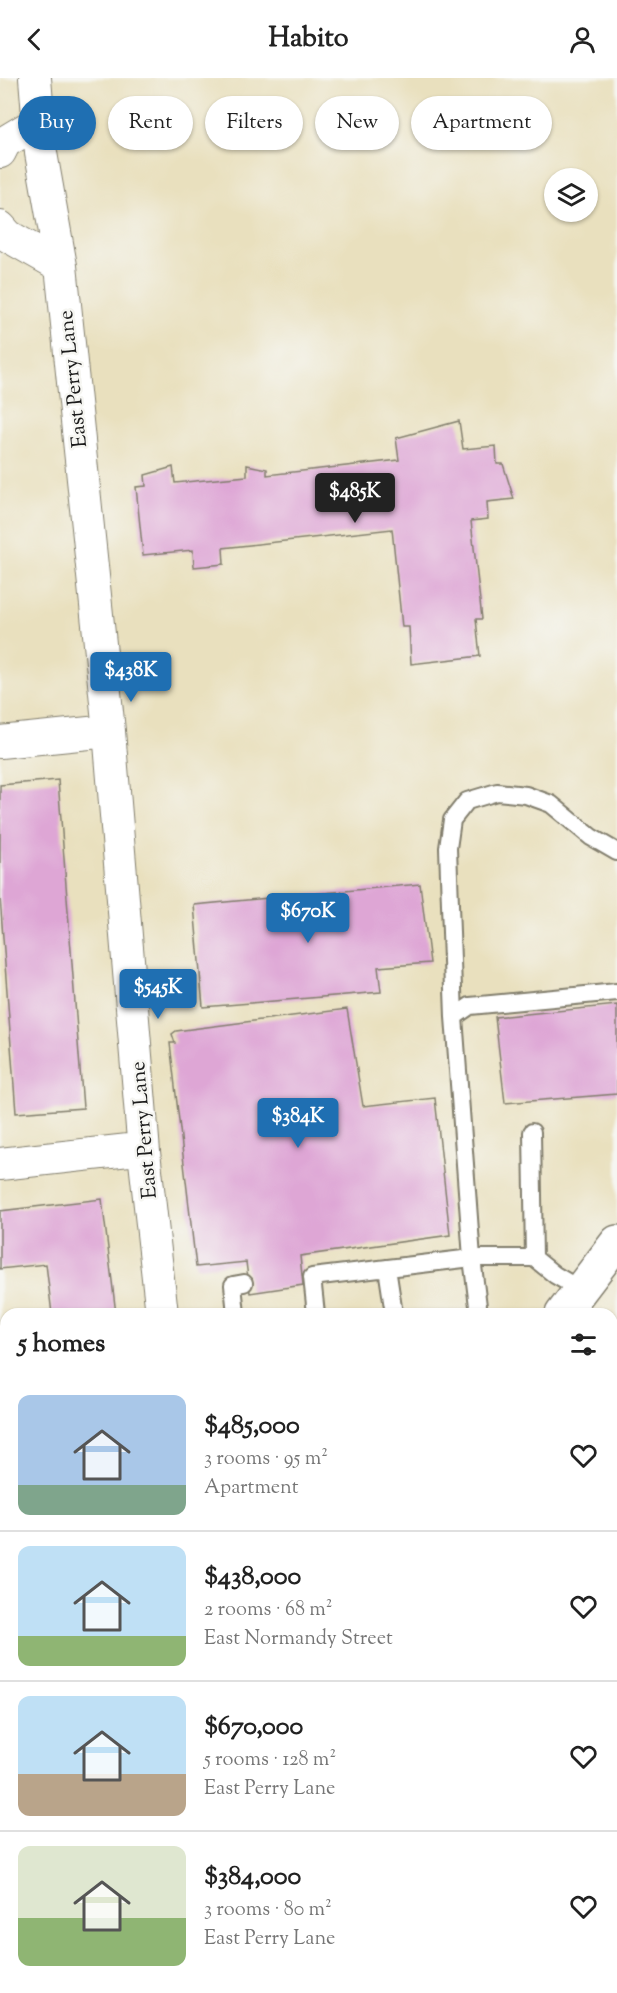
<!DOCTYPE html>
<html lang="en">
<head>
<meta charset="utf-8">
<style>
	body { margin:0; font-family:"Sorts Mill Goudy",serif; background:#f6f6f6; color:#222; height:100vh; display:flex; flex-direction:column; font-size:22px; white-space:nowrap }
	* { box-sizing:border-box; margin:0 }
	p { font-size:20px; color:#767676 }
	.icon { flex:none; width:33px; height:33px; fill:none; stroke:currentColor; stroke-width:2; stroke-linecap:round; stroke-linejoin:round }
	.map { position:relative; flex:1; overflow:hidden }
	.details { position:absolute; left:0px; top:1230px; width:618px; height:686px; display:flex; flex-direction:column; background:#fff; border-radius:18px 18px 0 0; box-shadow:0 2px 4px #0004 }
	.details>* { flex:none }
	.hud { position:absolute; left:18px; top:18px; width:582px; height:54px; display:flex; gap:12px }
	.fabs { position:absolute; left:544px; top:90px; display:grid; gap:12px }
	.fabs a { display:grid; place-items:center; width:54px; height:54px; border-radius:50%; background:#fff; box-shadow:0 2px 4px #0004; font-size:30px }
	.price { position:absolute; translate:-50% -51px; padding:0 14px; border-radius:6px; background:#1f6fb2; color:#fff; font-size:20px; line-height:39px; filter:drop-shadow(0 2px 3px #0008) }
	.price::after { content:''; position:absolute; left:50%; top:36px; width:18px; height:14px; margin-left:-9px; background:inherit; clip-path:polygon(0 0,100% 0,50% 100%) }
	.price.selected { background:#222; color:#fff }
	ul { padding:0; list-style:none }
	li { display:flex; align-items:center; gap:18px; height:150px; padding:0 18px }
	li+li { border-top:2px solid #e0e0e0 }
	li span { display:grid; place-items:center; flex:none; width:168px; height:120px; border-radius:12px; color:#555 }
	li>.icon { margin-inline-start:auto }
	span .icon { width:72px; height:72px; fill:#fffc; stroke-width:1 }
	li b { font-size:26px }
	h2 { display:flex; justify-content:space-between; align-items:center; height:72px; padding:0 18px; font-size:26px }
	.tag { padding:0 21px; border-radius:27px; background:#fff; box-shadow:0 2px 4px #0004; font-size:21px; line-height:54px }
	.tag.selected { background:#1f6fb2; color:#fff }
	header { display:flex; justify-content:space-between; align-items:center; height:78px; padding:0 18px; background:#fff; font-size:27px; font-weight:700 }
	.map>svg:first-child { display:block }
	.green { fill:#7ccd8d; stroke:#4c7454; stroke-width:1.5 }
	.building { fill:#dea6d5 }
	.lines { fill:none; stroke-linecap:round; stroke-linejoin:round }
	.lane-casing { stroke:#827e6d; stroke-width:20 }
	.street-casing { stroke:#827e6d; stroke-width:34 }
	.secondary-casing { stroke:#827e6d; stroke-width:36 }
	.lane { stroke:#fff; stroke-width:16 }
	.street { stroke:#fff; stroke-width:32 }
	.secondary { stroke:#fff; stroke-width:33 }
	.labels { text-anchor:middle; stroke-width:5; stroke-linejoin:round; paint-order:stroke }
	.street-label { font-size:21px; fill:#1c1c1c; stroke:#f6f6f2 }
</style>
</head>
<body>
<header><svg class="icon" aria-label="back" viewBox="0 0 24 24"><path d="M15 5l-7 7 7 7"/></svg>Habito<svg class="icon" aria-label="person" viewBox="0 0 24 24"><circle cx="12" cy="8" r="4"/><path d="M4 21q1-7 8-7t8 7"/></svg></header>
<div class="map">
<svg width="617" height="1915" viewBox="0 0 617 1915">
	<rect width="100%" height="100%" fill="#f6f6f2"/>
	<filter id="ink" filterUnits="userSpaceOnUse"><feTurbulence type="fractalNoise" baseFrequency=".0167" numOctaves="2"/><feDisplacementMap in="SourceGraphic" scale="12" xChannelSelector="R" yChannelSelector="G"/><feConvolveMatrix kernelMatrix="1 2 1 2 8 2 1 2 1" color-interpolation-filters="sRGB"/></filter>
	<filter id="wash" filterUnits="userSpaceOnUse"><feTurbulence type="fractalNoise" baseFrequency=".008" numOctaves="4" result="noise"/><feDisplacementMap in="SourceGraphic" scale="24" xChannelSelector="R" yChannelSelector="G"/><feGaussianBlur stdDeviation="1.35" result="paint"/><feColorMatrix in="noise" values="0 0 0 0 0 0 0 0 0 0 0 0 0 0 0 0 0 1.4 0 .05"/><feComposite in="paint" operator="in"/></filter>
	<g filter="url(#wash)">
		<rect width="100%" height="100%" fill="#e9e0be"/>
		<!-- green -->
		<path class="green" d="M450,1910H497V1915H451Z"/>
		<g id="blocks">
			<!-- building -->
			<path class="building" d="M459,343L463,371L496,368L497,386H503L514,421L487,424L488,441L471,443L482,541H476L480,578L411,586L409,549H402L392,451L223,470L224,486L194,489L193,472L143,477L136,409L146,408L145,397L173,389L175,405L247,398V387L267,391V397L399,382L396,360Z
				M58,702L83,1030L16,1035L0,819V707Z
				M420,806L430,885L378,889L381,914L203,929L194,827Z
				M617,927V1016L505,1025L495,939Z
				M347,931L363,1028L435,1020L450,1157L300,1178L303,1207L250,1215L246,1184L196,1189L170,965H175L172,956L176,953Z
				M102,1121L116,1236H52L46,1186L0,1191V1133Z
				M612,1347L617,1351V1369L612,1376Z
				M5,1697L6,1741H0V1698Z
				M14,1910H58L59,1915H15Z
				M184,1910H230L231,1915H185Z
				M307,1910H347L348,1915H308Z"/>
		</g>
	</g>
	<g filter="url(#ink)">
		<use href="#blocks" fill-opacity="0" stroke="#827e6d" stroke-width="1.5"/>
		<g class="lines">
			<defs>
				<path id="lane" d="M454,939L448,770L452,742L467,723L497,714L526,717L551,726L591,759L617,774
					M532,1054L534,1180
					M387,1190L394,1236
					M236,1236L233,1207L244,1205
					M316,1236L312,1199L472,1180H534L555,1197L581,1212
					M479,1236L472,1180L454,939L470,928L617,914
					M612,1284L617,1287
					M612,1312L617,1305
					M612,1330L617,1339
					M0,1381V1394
					M612,1476L617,1475
					M612,1523H617
					M612,1672H617"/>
				<path id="street" d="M35,0L41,75L61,188L109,653L144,1074L162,1236
					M0,74L5,64L38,44
					M0,149L8,158L61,188
					M0,664L109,653
					M0,1086L138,1071L144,1074
					M0,1799H6
					M127,1910V1915"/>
				<path id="secondary" d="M562,1236L617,1164
					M0,1535L6,1534
					M0,1581H6
					M435,1910L436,1915
					M513,1910V1915"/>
			</defs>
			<!-- lane casing -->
			<use href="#lane" class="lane-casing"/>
			<!-- street casing -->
			<use href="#street" class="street-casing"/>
			<!-- secondary casing -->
			<use href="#secondary" class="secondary-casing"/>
			<!-- lane -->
			<use href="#lane" class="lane"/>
			<!-- street -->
			<use href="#street" class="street"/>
			<!-- secondary -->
			<use href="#secondary" class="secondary"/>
		</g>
	</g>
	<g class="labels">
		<!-- street labels -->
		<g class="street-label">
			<text transform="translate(72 301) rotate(-96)" y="7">East Perry Lane</text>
			<text transform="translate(143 1052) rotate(-95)" y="7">East Perry Lane</text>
		</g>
	</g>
</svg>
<div class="fabs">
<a><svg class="icon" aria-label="layers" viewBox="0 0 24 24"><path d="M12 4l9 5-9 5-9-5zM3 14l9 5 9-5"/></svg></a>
</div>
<b class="price selected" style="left:355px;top:446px">$485K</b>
<b class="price" style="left:131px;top:625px">$438K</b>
<b class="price" style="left:308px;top:866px">$670K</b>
<b class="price" style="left:158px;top:942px">$545K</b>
<b class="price" style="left:298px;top:1071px">$384K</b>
<div class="hud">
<a class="tag selected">Buy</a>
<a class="tag">Rent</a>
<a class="tag">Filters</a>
<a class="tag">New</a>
<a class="tag">Apartment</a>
</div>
<section class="details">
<h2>5 homes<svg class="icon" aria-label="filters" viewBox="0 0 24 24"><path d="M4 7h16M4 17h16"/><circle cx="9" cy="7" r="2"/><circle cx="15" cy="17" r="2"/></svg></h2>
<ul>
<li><span style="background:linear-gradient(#a9c7e8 75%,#7fa58c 0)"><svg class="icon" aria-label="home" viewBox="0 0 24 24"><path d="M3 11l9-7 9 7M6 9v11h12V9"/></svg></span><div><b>$485,000</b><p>3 rooms · 95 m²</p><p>Apartment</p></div><svg class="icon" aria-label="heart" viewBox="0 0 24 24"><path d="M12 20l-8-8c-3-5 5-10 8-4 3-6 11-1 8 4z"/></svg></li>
<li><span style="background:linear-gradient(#bfe0f5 75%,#8fb573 0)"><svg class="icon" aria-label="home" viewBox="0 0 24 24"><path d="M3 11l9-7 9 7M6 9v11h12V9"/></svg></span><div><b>$438,000</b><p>2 rooms · 68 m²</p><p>East Normandy Street</p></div><svg class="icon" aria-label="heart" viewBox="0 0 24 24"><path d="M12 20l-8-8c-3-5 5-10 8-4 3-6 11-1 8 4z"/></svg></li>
<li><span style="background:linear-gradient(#bfe0f5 65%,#b9a48a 0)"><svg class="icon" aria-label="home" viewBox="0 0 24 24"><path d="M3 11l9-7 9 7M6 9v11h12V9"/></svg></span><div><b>$670,000</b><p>5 rooms · 128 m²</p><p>East Perry Lane</p></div><svg class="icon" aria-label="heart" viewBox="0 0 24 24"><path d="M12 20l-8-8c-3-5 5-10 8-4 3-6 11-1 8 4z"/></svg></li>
<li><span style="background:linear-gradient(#dfe7d0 60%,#8fb573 0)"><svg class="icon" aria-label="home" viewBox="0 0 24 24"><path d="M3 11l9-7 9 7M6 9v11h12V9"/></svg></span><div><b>$384,000</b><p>3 rooms · 80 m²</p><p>East Perry Lane</p></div><svg class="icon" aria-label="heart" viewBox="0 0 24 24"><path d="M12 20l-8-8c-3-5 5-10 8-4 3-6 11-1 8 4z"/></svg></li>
</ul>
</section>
</div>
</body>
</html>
